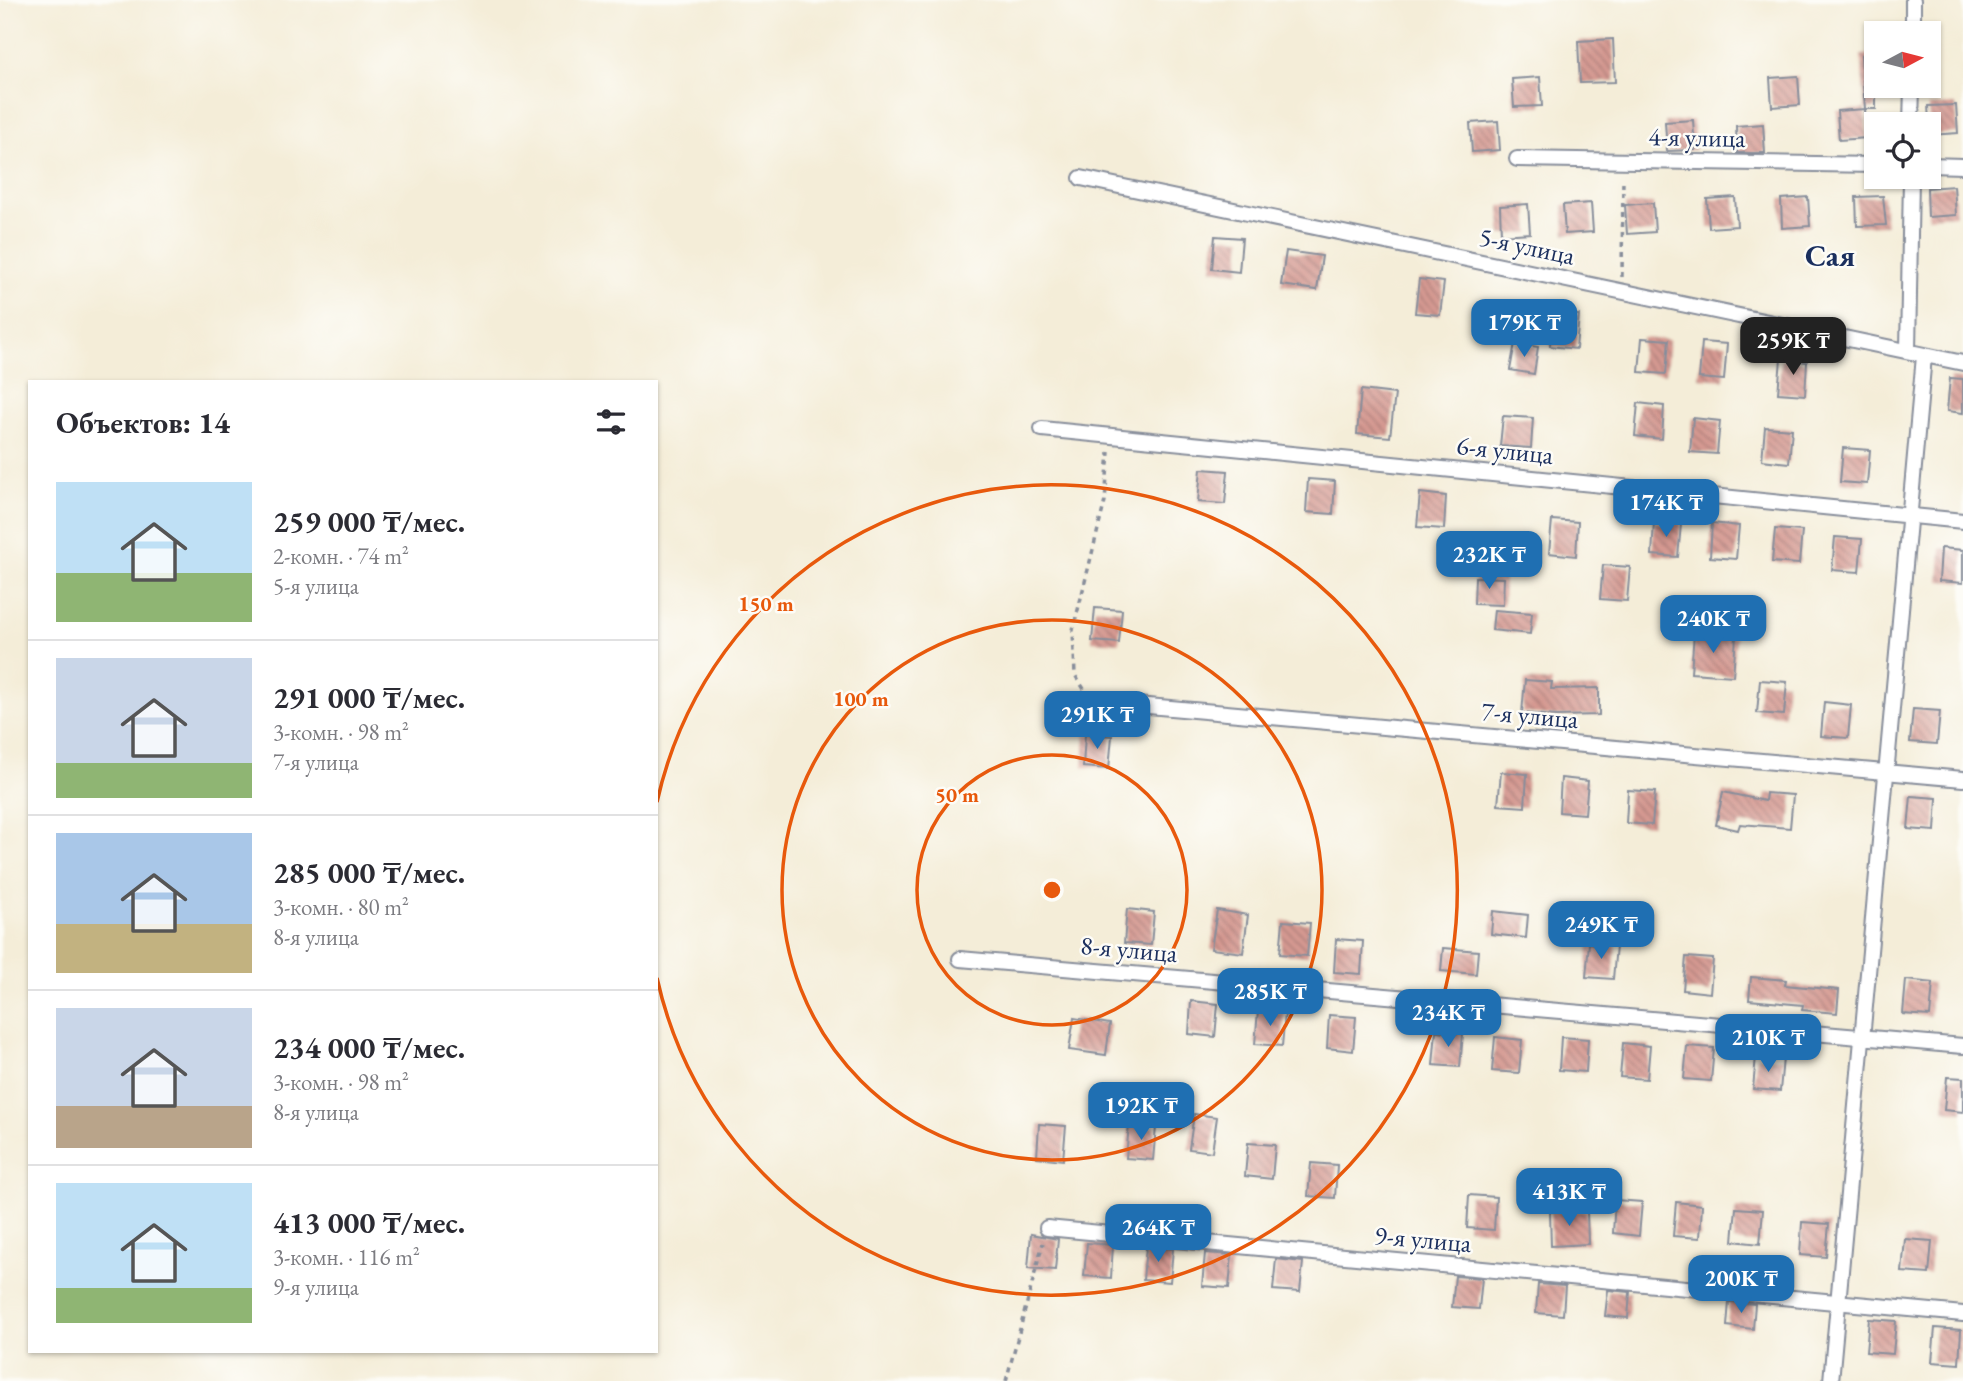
<!DOCTYPE html>
<html lang="ru">
<head>
<meta charset="utf-8">
<style>
	body { margin:0; font-family:"EB Garamond",serif; background:#f2f2f3; color:#2b2b33; height:100vh; display:flex; flex-direction:column; font-size:26px; white-space:nowrap }
	* { box-sizing:border-box; margin:0 }
	p { font-size:23px; color:#7c7c81 }
	.icon { flex:none; width:38px; height:38px; fill:none; stroke:currentColor; stroke-width:2; stroke-linecap:round; stroke-linejoin:round }
	.map { position:relative; flex:1; overflow:hidden }
	.details { position:absolute; left:28px; top:380px; width:630px; height:973px; display:flex; flex-direction:column; background:#fff; border-radius:0px; box-shadow:0 2px 5px #0004 }
	.details>* { flex:none }
	.needle { width:46px; rotate:83deg }
	.controls { position:absolute; left:1864px; top:21px; display:grid; gap:14px }
	.controls a { display:grid; place-items:center; width:77px; height:77px; border-radius:0px; background:#fff; box-shadow:0 2px 5px #0004; font-size:35px }
	.price { position:absolute; translate:-50% -60px; padding:0 16px; border-radius:14px; background:#1f6fb2; color:#fff; font-size:23px; line-height:46px; filter:drop-shadow(0 2px 4px #0008) }
	.price::after { content:''; position:absolute; left:50%; top:42px; width:21px; height:16px; margin-left:-10px; background:inherit; clip-path:polygon(0 0,100% 0,50% 100%) }
	.price.on { background:#222; color:#fff }
	ul { padding:0; list-style:none }
	li { display:flex; align-items:center; gap:21px; height:175px; padding:0 28px }
	li+li { border-top:2px solid #e1e1e2 }
	li span { display:grid; place-items:center; flex:none; width:196px; height:140px; border-radius:0px; color:#555 }
	li>.icon { margin-inline-start:auto }
	span .icon { width:84px; height:84px; fill:#fffc; stroke-width:1 }
	li b { font-size:30px }
	h2 { display:flex; justify-content:space-between; align-items:center; height:84px; padding:0 28px; font-size:30px }
	.map>svg:first-child { display:block }
	.building { fill:url(#building-back-hatch) }
	.lines { fill:none; stroke-linecap:round; stroke-linejoin:round }
	.street-casing { stroke:#888e9b; stroke-width:18 }
	.path { stroke:#888e9b; stroke-width:3.5; stroke-dasharray:5 5; stroke-linecap:butt }
	.street { stroke:#fff; stroke-width:14 }
	.ring { fill:none; stroke:#e8590c; stroke-width:3.5 }
	.labels { text-anchor:middle; stroke-width:5; stroke-linejoin:round; paint-order:stroke }
	.street-label { font-size:26px; fill:#1b2f5e; stroke:#fdfcf7 }
	.quarter-label { font-size:30px; font-weight:bold; fill:#1b2f5e; stroke:#fdfcf7 }
	.centre { fill:#e8590c; stroke:#fdfcf7; stroke-width:3.5 }
	.ring-label { font-size:21px; text-anchor:middle; font-weight:bold; fill:#e8590c; stroke:#fdfcf7; stroke-width:5; stroke-linejoin:round; paint-order:stroke }
</style>
</head>
<body>
<div class="map">
<svg width="1963" height="1381" viewBox="0 0 1963 1381">
	<defs>
		<pattern id="building-back-hatch" width="6" height="6" patternUnits="userSpaceOnUse" patternTransform="scale(1.75)"><rect width="6" height="6" fill="#d59991"/><path d="M-1 5l2 2M0 0l6 6M5-1l2 2" fill="none" stroke="#ac7d7a"/></pattern>
	</defs>
	<rect width="100%" height="100%" fill="#fdfcf7"/>
	<filter id="ink" filterUnits="userSpaceOnUse"><feTurbulence type="fractalNoise" baseFrequency=".0143" numOctaves="2"/><feDisplacementMap in="SourceGraphic" scale="14" xChannelSelector="R" yChannelSelector="G"/><feConvolveMatrix kernelMatrix="1 2 1 2 8 2 1 2 1" color-interpolation-filters="sRGB"/></filter>
	<filter id="wash" filterUnits="userSpaceOnUse"><feTurbulence type="fractalNoise" baseFrequency=".00686" numOctaves="4" result="noise"/><feDisplacementMap in="SourceGraphic" scale="28" xChannelSelector="R" yChannelSelector="G"/><feGaussianBlur stdDeviation="1.57" result="paint"/><feColorMatrix in="noise" values="0 0 0 0 0 0 0 0 0 0 0 0 0 0 0 0 0 1.4 0 .05"/><feComposite in="paint" operator="in"/></filter>
	<g filter="url(#wash)">
		<rect width="100%" height="100%" fill="#f4edd8"/>
		<g id="blocks">
			<!-- building -->
			<path class="building" d="M1613,39L1615,82L1580,83L1578,41Z
				M1876,54V109H1865L1861,55Z
				M1798,76L1800,105L1772,107L1770,78Z
				M1540,77L1542,106L1514,107L1512,79Z
				M1956,105L1958,133L1930,135L1928,106Z
				M1865,109L1867,138L1839,140L1837,111Z
				M1693,120L1695,150L1667,151L1665,122Z
				M1498,121L1500,150L1472,152L1470,123Z
				M1763,124L1765,153H1737L1736,126Z
				M1954,186L1956,215L1928,217L1927,188Z
				M1883,196L1886,225L1857,226L1856,197Z
				M1735,197L1737,226L1709,228L1707,199Z
				M1808,197L1810,226L1782,228L1781,199Z
				M1591,203L1593,232L1565,234L1563,205Z
				M1653,203L1655,232L1627,234L1625,205Z
				M1528,204L1530,233L1501,235L1500,206Z
				M1215,236L1242,238L1239,272L1212,269Z
				M1286,251L1322,256L1317,290L1281,285Z
				M1419,279L1444,282L1440,315L1415,313Z
				M1552,313L1579,315L1576,349L1550,346Z
				M1642,338L1669,340L1666,374L1639,372Z
				M1702,342L1727,344L1724,380L1699,378Z
				M1515,343L1538,347L1534,374L1510,370Z
				M1781,359L1807,362L1805,395L1778,393Z
				M1950,378L1963,379V413L1947,411Z
				M1361,390L1395,394L1390,437L1357,434Z
				M1638,403L1664,406L1662,439L1635,436Z
				M1503,416L1533,418L1531,448L1500,446Z
				M1693,418L1720,421L1717,454L1690,452Z
				M1765,427L1792,429L1789,463L1762,460Z
				M1843,448L1870,450L1867,484L1840,482Z
				M1201,469L1228,471L1225,504L1198,502Z
				M1308,479L1335,481L1333,514L1306,512Z
				M1420,493L1446,496L1444,529L1417,527Z
				M1552,520L1578,522L1576,556L1549,553Z
				M1654,522L1681,524L1678,557L1652,555Z
				M1712,523L1739,526L1736,559L1710,557Z
				M1775,529L1802,531L1799,564L1772,562Z
				M1835,537L1862,539L1859,572L1832,570Z
				M1941,548L1963,550V583L1939,581Z
				M1603,565L1630,567L1627,601L1600,599Z
				M1475,577L1504,578L1503,605L1474,604Z
				M1095,608L1122,610L1119,643L1092,641Z
				M1494,610L1532,613L1530,634L1492,630Z
				M1694,633L1736,637L1733,676L1691,673Z
				M1525,680L1552,682L1551,689L1599,688V715L1557,716L1522,713Z
				M1760,680L1787,682L1784,715L1757,713Z
				M1824,702L1851,705L1848,738L1821,736Z
				M1913,709L1940,711L1937,744L1910,742Z
				M1085,734L1112,736L1109,769L1083,767Z
				M1501,772L1527,774L1525,807L1498,805Z
				M1561,778L1588,781L1585,814L1559,812Z
				M1628,790L1655,792L1652,825L1626,823Z
				M1723,792L1765,801L1766,793L1793,795L1790,828L1740,824L1738,830L1716,825Z
				M1911,796L1937,798L1935,831L1908,829Z
				M1127,909L1154,912L1151,945L1124,943Z
				M1217,910L1248,915L1243,953L1211,949Z
				M1493,911L1528,915L1526,938L1491,934Z
				M1283,921L1310,923L1307,956L1280,954Z
				M1336,939L1363,941L1361,974L1334,972Z
				M1589,943L1616,946L1613,979L1586,977Z
				M1443,948L1478,951L1476,974L1441,971Z
				M1686,957L1713,959L1710,993L1683,990Z
				M1751,977L1786,980L1785,985L1839,990L1837,1013L1802,1010L1803,1005L1749,1000Z
				M1906,980L1933,983L1930,1016L1903,1014Z
				M1191,1001L1218,1004L1215,1037L1189,1034Z
				M1258,1011L1285,1013L1282,1046L1255,1044Z
				M1329,1015L1356,1017L1353,1051L1327,1048Z
				M1074,1018L1110,1024L1106,1055L1069,1050Z
				M1436,1031L1463,1034L1460,1067L1433,1065Z
				M1495,1037L1522,1040L1519,1073L1492,1071Z
				M1561,1037L1588,1039L1586,1072L1559,1070Z
				M1623,1043L1650,1046L1647,1079L1620,1077Z
				M1687,1046L1714,1048L1711,1081L1684,1079Z
				M1756,1056L1783,1058L1780,1091L1753,1089Z
				M1947,1077L1963,1078V1112L1944,1110Z
				M1194,1114L1217,1117L1212,1152L1189,1149Z
				M1039,1124L1066,1126L1063,1160L1037,1157Z
				M1129,1125L1156,1127L1153,1160L1126,1158Z
				M1248,1143L1275,1145L1272,1179L1245,1176Z
				M1311,1163L1337,1165L1335,1198L1308,1196Z
				M1469,1195L1496,1197L1494,1230L1467,1228Z
				M1615,1200L1642,1202L1639,1236L1613,1233Z
				M1676,1202L1702,1205L1700,1238L1673,1236Z
				M1736,1208L1763,1210L1760,1244L1733,1241Z
				M1587,1211L1588,1244L1551,1246L1550,1212Z
				M1802,1222L1829,1224L1826,1257L1800,1255Z
				M1031,1234L1058,1239L1055,1270L1028,1268Z
				M1905,1239L1932,1241L1929,1274L1902,1272Z
				M1087,1243L1113,1245L1111,1278L1084,1276Z
				M1146,1247L1173,1249L1170,1282L1143,1280Z
				M1205,1253L1232,1255L1229,1288L1202,1286Z
				M1276,1259L1303,1262L1300,1292L1273,1290Z
				M1455,1276L1482,1278L1479,1309L1452,1307Z
				M1538,1284L1565,1286L1563,1315L1536,1313Z
				M1608,1290L1630,1292L1628,1318L1605,1316Z
				M1729,1302L1755,1304L1753,1329L1727,1326Z
				M1869,1319L1896,1321L1893,1354L1866,1352Z
				M1935,1328L1961,1330L1959,1364L1932,1362Z"/>
		</g>
	</g>
	<g filter="url(#ink)">
		<use href="#blocks" fill-opacity="0" stroke="#888e9b" stroke-width="2"/>
		<g class="lines">
			<defs>
				<path id="street" d="M1913,33V0
					M1911,124L1912,86
					M1517,159L1876,165
					M1928,165L1963,166
					M1081,178L1963,363
					M1908,351L1911,177
					M1042,429L1963,521
					M1092,701L1963,779
					M960,959L1963,1046
					M1047,1228L1963,1314
					M1831,1381L1924,356"/>
			</defs>
			<!-- street casing -->
			<use href="#street" class="street-casing"/>
			<!-- path -->
			<path class="path" d="M1622,277L1623,177
				M1084,689L1075,675L1073,630L1105,501L1109,452
				M1006,1381L1043,1243"/>
			<!-- street -->
			<use href="#street" class="street"/>
		</g>
	</g>
	<!-- distance rings -->
	<g class="ring">
		<circle cx="1052" cy="890" r="135"/>
		<circle cx="1052" cy="890" r="270"/>
		<path d="M657 802A405 405 0 1 1 657 978"/>
	</g>
	<g class="labels">
		<!-- street labels -->
		<g class="street-label">
			<text transform="translate(1697 137) rotate(1)" y="9">4-я улица</text>
			<text transform="translate(1527 246) rotate(12)" y="9">5-я улица</text>
			<text transform="translate(1505 450) rotate(6)" y="9">6-я улица</text>
			<text transform="translate(1530 715) rotate(5)" y="9">7-я улица</text>
			<text transform="translate(1129 949) rotate(5)" y="9">8-я улица</text>
			<text transform="translate(1423 1239) rotate(5)" y="9">9-я улица</text>
		</g>
		<!-- quarter labels -->
		<g class="quarter-label">
			<text x="1830" y="266">Сая</text>
		</g>
	</g>
	<circle cx="1052" cy="890" r="10" class="centre"/>
	<g class="ring-label">
		<text x="766" y="611">150 m</text>
		<text x="861" y="706">100 m</text>
		<text x="957" y="802">50 m</text>
	</g>
</svg>
<div class="controls">
<a><svg class="needle" viewBox="-14 -14 28 28"><path d="M0-13l5 13h-10z" fill="#e53935"/><path d="M0 13l5-13h-10z" fill="#7c7c81"/></svg></a>
<a><svg class="icon" aria-label="locate" viewBox="0 0 24 24"><circle cx="12" cy="12" r="6"/><path d="M12 2v4M12 18v4M2 12h4M18 12h4"/></svg></a>
</div>
<b class="price" style="left:1524px;top:359px">179K ₸</b>
<b class="price on" style="left:1793px;top:377px">259K ₸</b>
<b class="price" style="left:1666px;top:539px">174K ₸</b>
<b class="price" style="left:1489px;top:591px">232K ₸</b>
<b class="price" style="left:1713px;top:655px">240K ₸</b>
<b class="price" style="left:1097px;top:751px">291K ₸</b>
<b class="price" style="left:1601px;top:961px">249K ₸</b>
<b class="price" style="left:1270px;top:1028px">285K ₸</b>
<b class="price" style="left:1448px;top:1049px">234K ₸</b>
<b class="price" style="left:1768px;top:1074px">210K ₸</b>
<b class="price" style="left:1141px;top:1142px">192K ₸</b>
<b class="price" style="left:1569px;top:1228px">413K ₸</b>
<b class="price" style="left:1158px;top:1264px">264K ₸</b>
<b class="price" style="left:1741px;top:1315px">200K ₸</b>
<section class="details">
<h2>Объектов: 14<svg class="icon" aria-label="filters" viewBox="0 0 24 24"><path d="M4 7h16M4 17h16"/><circle cx="9" cy="7" r="2"/><circle cx="15" cy="17" r="2"/></svg></h2>
<ul>
<li><span style="background:linear-gradient(#bfe0f5 65%,#8fb573 0)"><svg class="icon" aria-label="home" viewBox="0 0 24 24"><path d="M3 11l9-7 9 7M6 9v11h12V9"/></svg></span><div><b>259 000 ₸/мес.</b><p>2-комн. · 74 m²</p><p>5-я улица</p></div></li>
<li><span style="background:linear-gradient(#c9d6e8 75%,#8fb573 0)"><svg class="icon" aria-label="home" viewBox="0 0 24 24"><path d="M3 11l9-7 9 7M6 9v11h12V9"/></svg></span><div><b>291 000 ₸/мес.</b><p>3-комн. · 98 m²</p><p>7-я улица</p></div></li>
<li><span style="background:linear-gradient(#a9c7e8 65%,#c2b280 0)"><svg class="icon" aria-label="home" viewBox="0 0 24 24"><path d="M3 11l9-7 9 7M6 9v11h12V9"/></svg></span><div><b>285 000 ₸/мес.</b><p>3-комн. · 80 m²</p><p>8-я улица</p></div></li>
<li><span style="background:linear-gradient(#c9d6e8 70%,#b9a48a 0)"><svg class="icon" aria-label="home" viewBox="0 0 24 24"><path d="M3 11l9-7 9 7M6 9v11h12V9"/></svg></span><div><b>234 000 ₸/мес.</b><p>3-комн. · 98 m²</p><p>8-я улица</p></div></li>
<li><span style="background:linear-gradient(#bfe0f5 75%,#8fb573 0)"><svg class="icon" aria-label="home" viewBox="0 0 24 24"><path d="M3 11l9-7 9 7M6 9v11h12V9"/></svg></span><div><b>413 000 ₸/мес.</b><p>3-комн. · 116 m²</p><p>9-я улица</p></div></li>
</ul>
</section>
</div>
</body>
</html>
